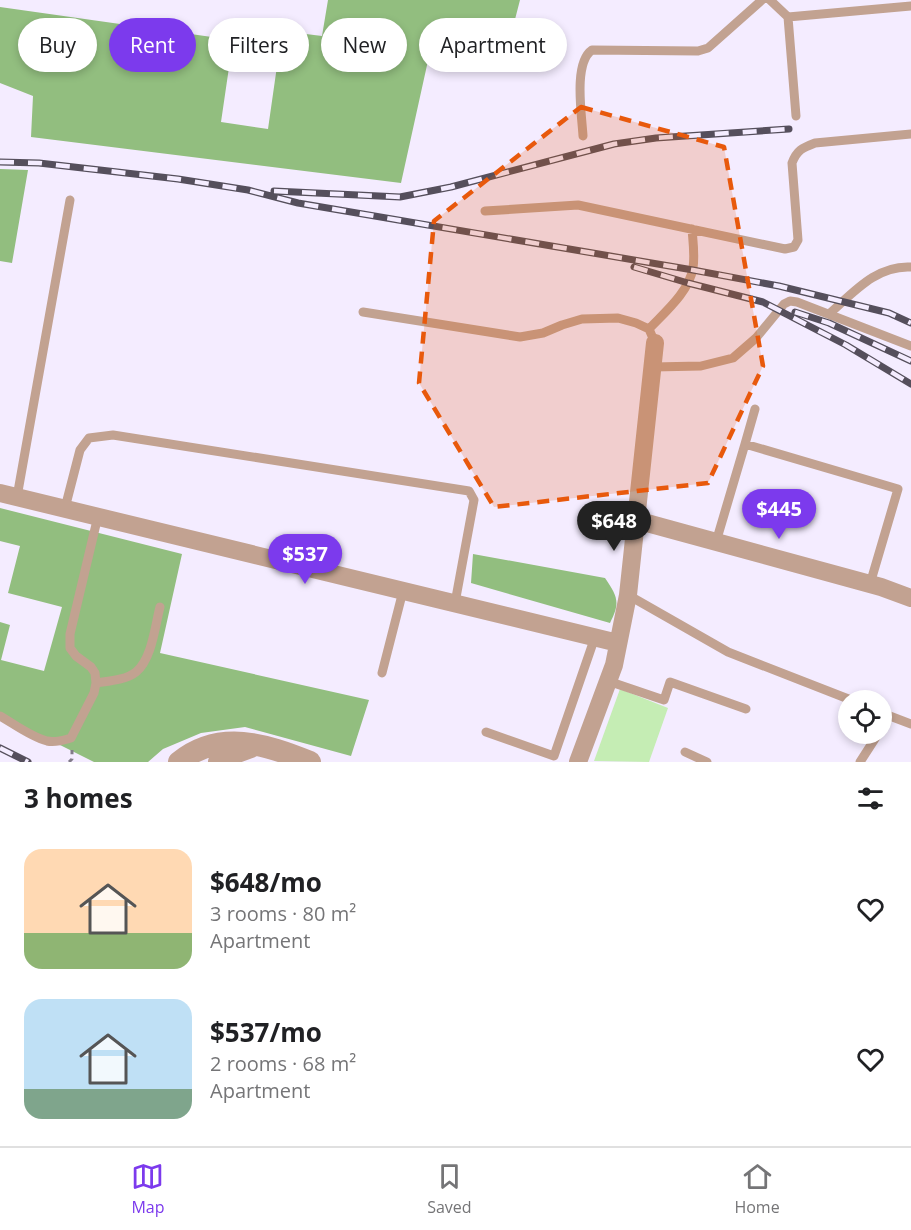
<!DOCTYPE html>
<html lang="en">
<head>
<meta charset="utf-8">
<style>
	body { margin:0; font-family:"Open Sans",sans-serif; background:#f2f2f2; color:#202124; height:100vh; display:flex; flex-direction:column; font-size:22px; white-space:nowrap }
	* { box-sizing:border-box; margin:0 }
	p { font-size:20px; color:#757577 }
	.icon { flex:none; width:33px; height:33px; fill:none; stroke:currentColor; stroke-width:2; stroke-linecap:round; stroke-linejoin:round }
	.map { position:relative; height:762px; overflow:hidden }
	.details { display:flex; flex-direction:column; background:#fff; flex:1 }
	.details>* { flex:none }
	.hud { position:absolute; left:18px; top:18px; width:600px; height:54px; display:flex; gap:12px }
	.fabs { position:absolute; left:838px; top:690px; display:grid; gap:12px }
	.fabs a { display:grid; place-items:center; width:54px; height:54px; border-radius:50%; background:#fff; box-shadow:0 3px 9px #0003; font-size:30px }
	.price { position:absolute; translate:-50% -51px; padding:0 14px; border-radius:21px; background:#7c3aed; color:#fff; font-size:20px; line-height:39px; filter:drop-shadow(0 2px 3px #0008) }
	.price::after { content:''; position:absolute; left:50%; top:36px; width:18px; height:14px; margin-left:-9px; background:inherit; clip-path:polygon(0 0,100% 0,50% 100%) }
	.price.active { background:#222; color:#fff }
	ul { padding:0; list-style:none }
	li { display:flex; align-items:center; gap:18px; height:150px; padding:0 24px }
	li span { display:grid; place-items:center; flex:none; width:168px; height:120px; border-radius:18px; color:#555 }
	li>.icon { margin-inline-start:auto }
	span .icon { width:72px; height:72px; fill:#fffc; stroke-width:1 }
	li b { font-size:26px }
	h2 { display:flex; justify-content:space-between; align-items:center; height:72px; padding:0 24px; font-size:26px }
	.chip { padding:0 21px; border-radius:27px; background:#fff; box-shadow:0 3px 9px #0003; font-size:21px; line-height:54px }
	.chip.active { background:#7c3aed; color:#fff }
	.tabs { display:flex; justify-content:space-around; align-items:center; height:84px; border-top:2px solid #e0e0e0; background:#fff; font-size:16px; color:#757577 }
	.tabs a { display:grid; justify-items:center; gap:3px }
	.tabs .active { color:#7c3aed }
	.map>svg:first-child { display:block }
	.green { fill:#c5edb4 }
	.forest { fill:#92be7f }
	.lines { fill:none; stroke-linecap:round; stroke-linejoin:round }
	.path { stroke:#817b89; stroke-width:3; stroke-dasharray:4.5 4.5; stroke-linecap:butt }
	.service { stroke:#c2a291; stroke-width:9 }
	.minor { stroke:#c2a291; stroke-width:18 }
	.tertiary { stroke:#c2a291; stroke-width:22 }
	.rail-casing { stroke:#554f5c; stroke-width:7 }
	.rail { stroke:#f4ecff; stroke-width:4.5; stroke-dasharray:14; stroke-linecap:butt }
	.marked { fill:#e8590c; fill-opacity:0.2; stroke:#e8590c; stroke-width:4.5; stroke-dasharray:12 8; stroke-linejoin:round }
</style>
</head>
<body>
<div class="map">
<svg width="911" height="762" viewBox="0 0 911 762">
	<rect width="100%" height="100%" fill="#f4ecff"/>
	<!-- green -->
	<path class="green" d="M620,689L668,708L649,762L594,761Z"/>
	<!-- forest -->
	<path class="forest" d="M328,0H520L505,58L431,47L401,183L31,137L33,96L0,83V7L233,40L221,122L268,129L282,31L322,36Z
		M0,169L28,170L12,263L0,261Z
		M0,508L182,554L160,653L369,700L351,756L245,727L201,733L163,749L148,762H94L0,715V622L10,625L1,660L44,671L62,607L8,593L20,546L0,541Z
		M473,554L605,578C617,596 621,602 610,623L471,583Z"/>
	<g class="lines">
		<!-- path -->
		<path class="path" d="M69,762L72,759V750"/>
		<!-- service -->
		<path class="service" d="M770,0L788,17L796,116
			M788,17L911,6
			M583,136C582,116 573,63 592,50L698,51L708,48L762,0
			M485,211L578,205L785,249L794,247L798,240L792,163C797,150 802,148 815,143L911,134
			M363,312L520,337L543,333L562,325L582,319L618,318L636,323L649,329L655,343
			M829,314C853,293 876,265 911,267
			M649,329C665,312 689,292 693,268C695,255 693,242 692,229
			M653,367L701,366L733,358L756,338L784,304L790,301L797,302L911,346
			M745,444L755,409
			M17,497L70,200
			M65,508L80,450L89,438L113,435L469,491L474,500L455,603
			M716,542L745,444L898,489L870,584
			M628,595L728,652L851,700
			M382,673L403,591
			M608,681L664,700L670,682L746,709
			M96,683C109,681 126,680 136,672C152,659 155,626 160,607
			M882,713L911,724
			M0,716C14,724 31,737 47,741C56,743 64,740 71,738L94,693L96,683L95,673L91,667L76,656L70,648V634L98,516
			M486,732L554,756L595,637
			M685,752L707,762
			M860,762L878,734"/>
		<!-- minor -->
		<path class="minor" d="M0,493L618,643
			M636,520L881,587L911,598
			M578,762L614,665L628,595L655,343"/>
		<!-- tertiary -->
		<path class="tertiary" d="M179,762C220,729 265,744 310,762
			M219,762L237,752L251,747"/>
		<defs>
			<path id="rail" d="M0,162L39,163L178,179L248,190L298,203L693,270L779,286L889,313L911,323
				M274,191L400,197L451,187L614,144L656,138L789,129
				M634,267L688,283L763,302L846,345L911,384
				M795,312L829,323L911,361
				M0,748L28,762"/>
		</defs>
		<!-- rail casing -->
		<use href="#rail" class="rail-casing"/>
		<!-- rail -->
		<use href="#rail" class="rail"/>
	</g>
	<!-- marked area -->
	<path class="marked" d="M581,107L724,147L763,366L708,483L494,507L419,383L434,221Z"/>
</svg>
<div class="fabs">
<a><svg class="icon" aria-label="locate" viewBox="0 0 24 24"><circle cx="12" cy="12" r="6"/><path d="M12 2v4M12 18v4M2 12h4M18 12h4"/></svg></a>
</div>
<b class="price" style="left:779px;top:540px">$445</b>
<b class="price active" style="left:614px;top:552px">$648</b>
<b class="price" style="left:305px;top:585px">$537</b>
<div class="hud">
<a class="chip">Buy</a>
<a class="chip active">Rent</a>
<a class="chip">Filters</a>
<a class="chip">New</a>
<a class="chip">Apartment</a>
</div>
</div>
<section class="details">
<h2>3 homes<svg class="icon" aria-label="filters" viewBox="0 0 24 24"><path d="M4 7h16M4 17h16"/><circle cx="9" cy="7" r="2"/><circle cx="15" cy="17" r="2"/></svg></h2>
<ul>
<li><span style="background:linear-gradient(#ffd9b3 70%,#8fb573 0)"><svg class="icon" aria-label="home" viewBox="0 0 24 24"><path d="M3 11l9-7 9 7M6 9v11h12V9"/></svg></span><div><b>$648/mo</b><p>3 rooms · 80 m²</p><p>Apartment</p></div><svg class="icon" aria-label="heart" viewBox="0 0 24 24"><path d="M12 20l-8-8c-3-5 5-10 8-4 3-6 11-1 8 4z"/></svg></li>
<li><span style="background:linear-gradient(#bfe0f5 75%,#7fa58c 0)"><svg class="icon" aria-label="home" viewBox="0 0 24 24"><path d="M3 11l9-7 9 7M6 9v11h12V9"/></svg></span><div><b>$537/mo</b><p>2 rooms · 68 m²</p><p>Apartment</p></div><svg class="icon" aria-label="heart" viewBox="0 0 24 24"><path d="M12 20l-8-8c-3-5 5-10 8-4 3-6 11-1 8 4z"/></svg></li>
</ul>
</section>
<nav class="tabs">
<a class="active"><svg class="icon" aria-label="map" viewBox="0 0 24 24"><path d="M3 6l6-2 6 2 6-2v14l-6 2-6-2-6 2zM9 4v14M15 6v14"/></svg>Map</a>
<a><svg class="icon" aria-label="saved" viewBox="0 0 24 24"><path d="M7 4h10v16l-5-4-5 4z"/></svg>Saved</a>
<a><svg class="icon" aria-label="home" viewBox="0 0 24 24"><path d="M3 11l9-7 9 7M6 9v11h12V9"/></svg>Home</a>
</nav>
</body>
</html>
